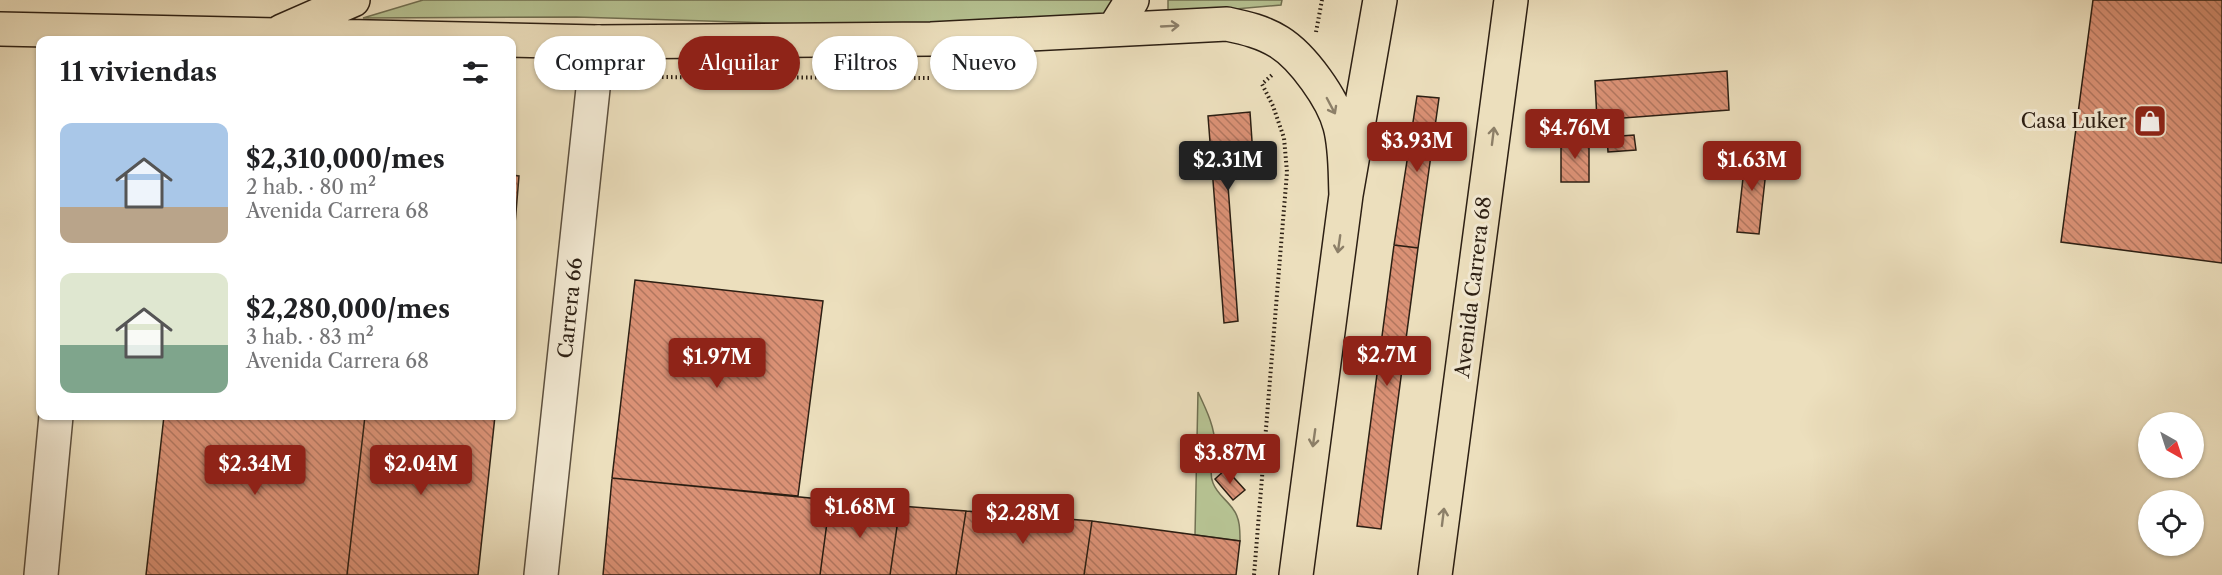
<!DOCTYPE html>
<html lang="es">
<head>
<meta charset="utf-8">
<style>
	body { margin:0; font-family:"Libre Caslon Text",serif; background:#f6f6f6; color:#202124; height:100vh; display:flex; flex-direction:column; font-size:22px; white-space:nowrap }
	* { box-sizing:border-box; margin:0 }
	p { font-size:20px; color:#757577 }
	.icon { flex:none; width:33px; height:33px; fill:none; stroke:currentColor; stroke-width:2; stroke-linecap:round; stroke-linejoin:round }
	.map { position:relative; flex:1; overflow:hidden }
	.sheet { position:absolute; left:36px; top:36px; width:480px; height:384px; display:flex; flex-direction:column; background:#fff; border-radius:12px; box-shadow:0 2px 4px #0004 }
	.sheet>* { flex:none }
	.top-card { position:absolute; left:534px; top:36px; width:570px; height:54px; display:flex; gap:12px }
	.needle { width:39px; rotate:141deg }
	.controls { position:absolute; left:2138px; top:412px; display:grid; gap:12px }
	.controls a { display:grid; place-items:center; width:66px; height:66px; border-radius:50%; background:#fff; box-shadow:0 2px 4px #0004; font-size:30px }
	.price { position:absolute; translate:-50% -51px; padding:0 14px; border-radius:6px; background:#8f2418; color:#fff; font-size:20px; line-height:39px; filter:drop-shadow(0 2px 3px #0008) }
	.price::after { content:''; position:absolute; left:50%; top:36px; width:18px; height:14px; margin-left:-9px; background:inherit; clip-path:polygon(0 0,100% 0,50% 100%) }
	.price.on { background:#222; color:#fff }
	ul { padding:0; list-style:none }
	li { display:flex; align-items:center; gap:18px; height:150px; padding:0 24px }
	li span { display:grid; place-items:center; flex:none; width:168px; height:120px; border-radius:12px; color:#555 }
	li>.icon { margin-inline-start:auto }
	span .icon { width:72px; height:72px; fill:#fffc; stroke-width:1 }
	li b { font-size:26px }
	h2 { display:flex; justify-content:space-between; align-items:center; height:72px; padding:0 24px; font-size:26px }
	.chip { padding:0 21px; border-radius:27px; background:#fff; box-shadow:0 2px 4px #0004; font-size:21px; line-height:54px }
	.chip.on { background:#8f2418; color:#fff }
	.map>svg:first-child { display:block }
	.grass { fill:#b6c292; stroke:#717052; stroke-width:1.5 }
	.building { fill:url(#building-back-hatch); stroke:#2c1f13; stroke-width:1.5 }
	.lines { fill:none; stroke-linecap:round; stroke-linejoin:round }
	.minor-casing { stroke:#5c4f3e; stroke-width:36 }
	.primary-casing { stroke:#2c1f13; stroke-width:36 }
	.path { stroke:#2c1f13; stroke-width:4; stroke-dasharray:1.5 3; stroke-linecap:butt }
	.minor { stroke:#f3ead4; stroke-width:33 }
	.primary { stroke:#ecdfbd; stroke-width:33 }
	.oneway { stroke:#8c7f68 }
	.labels { text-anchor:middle; stroke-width:6; stroke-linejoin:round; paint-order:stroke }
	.poi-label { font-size:20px; fill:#2c1f13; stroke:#f3ead4; text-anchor:end }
	.street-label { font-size:20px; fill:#2c1f13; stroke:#f3ead4 }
</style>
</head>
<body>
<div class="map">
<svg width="2222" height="575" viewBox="0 0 2222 575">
	<defs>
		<pattern id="building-back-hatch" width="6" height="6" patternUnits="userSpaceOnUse" patternTransform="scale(1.5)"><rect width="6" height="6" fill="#da9175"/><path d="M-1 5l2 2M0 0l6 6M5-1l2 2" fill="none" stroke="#b1765f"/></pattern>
	</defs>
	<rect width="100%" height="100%" fill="#ecdfbd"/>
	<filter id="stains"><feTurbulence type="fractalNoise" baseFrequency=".00333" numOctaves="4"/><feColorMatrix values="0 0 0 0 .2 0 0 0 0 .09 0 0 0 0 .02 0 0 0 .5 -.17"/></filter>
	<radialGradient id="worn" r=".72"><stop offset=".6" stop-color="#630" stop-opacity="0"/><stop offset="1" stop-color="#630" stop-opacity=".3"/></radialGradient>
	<!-- grass -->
	<path class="grass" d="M423,0H1118L1108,12L1094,21L930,28L576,17L363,18Z
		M1168,0H1282L1281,5L1168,15Z
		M1198,392C1206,409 1215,427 1215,446C1215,458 1208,471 1213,483C1217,494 1227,500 1233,509C1240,518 1240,530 1240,541L1195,535Z"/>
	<!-- building -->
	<path class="building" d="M2093,0H2222V263L2061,242Z
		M1727,71L1729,110L1597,120L1595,81Z
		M1417,96L1439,98L1418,248L1394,245Z
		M1250,112L1254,170L1227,172L1238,321L1224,323L1208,116Z
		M1634,135L1636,150L1608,152L1607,137Z
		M1561,137H1589V182H1561Z
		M1746,151L1768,153L1759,234L1737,232Z
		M512,175L519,176L512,260Z
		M1394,245L1418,248L1381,529L1357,526Z
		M635,280L823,301L798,496L612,478Z
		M164,416H365L347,575H146Z
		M365,416H495L478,575H347Z
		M1226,469L1245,490L1233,500L1215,479Z
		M612,478L830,500L820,575H603Z
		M830,500L900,506L890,575H820Z
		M900,506L966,511L956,575H890Z
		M966,511L1092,521L1084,575H956Z
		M1092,521L1240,541L1236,575H1084Z"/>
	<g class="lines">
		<defs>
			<path id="minor" d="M41,575L56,416
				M541,575L598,42"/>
			<path id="primary" d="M0,29L598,42L931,39L1227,24C1246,28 1263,32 1279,42C1303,57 1333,99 1340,126C1346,148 1345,173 1346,195
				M1114,29L1132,0
				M282,31L353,0
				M1296,575L1346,195L1380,0
				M1435,575L1511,0"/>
		</defs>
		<!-- minor casing -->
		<use href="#minor" class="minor-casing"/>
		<!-- primary casing -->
		<use href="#primary" class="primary-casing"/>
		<!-- path -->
		<path class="path" d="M1316,32L1322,0
			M635,77L930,78
			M1254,575L1287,172L1284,138L1273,106L1262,84L1272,75"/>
		<!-- minor -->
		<use href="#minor" class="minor"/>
		<!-- primary -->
		<use href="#primary" class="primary"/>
	</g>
	<!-- one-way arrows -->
	<defs><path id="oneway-shaft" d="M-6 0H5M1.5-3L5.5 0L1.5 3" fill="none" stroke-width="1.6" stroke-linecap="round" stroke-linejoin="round" transform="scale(1.5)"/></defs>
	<g class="oneway">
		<use href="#oneway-shaft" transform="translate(1170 26) rotate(-3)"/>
		<use href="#oneway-shaft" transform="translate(1331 106) rotate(62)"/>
		<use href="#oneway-shaft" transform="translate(1493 136) rotate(-83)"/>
		<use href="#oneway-shaft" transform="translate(1339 244) rotate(98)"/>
		<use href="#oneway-shaft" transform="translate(1314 438) rotate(98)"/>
		<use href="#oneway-shaft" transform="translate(1443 517) rotate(-83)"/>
	</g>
	<!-- icons -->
	<defs>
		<symbol id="shop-square" viewBox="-11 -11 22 22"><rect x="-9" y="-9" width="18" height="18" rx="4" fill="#8f2418" stroke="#f3ead4"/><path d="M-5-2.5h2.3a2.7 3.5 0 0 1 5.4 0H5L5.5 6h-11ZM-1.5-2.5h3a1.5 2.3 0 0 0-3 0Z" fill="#fff"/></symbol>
	</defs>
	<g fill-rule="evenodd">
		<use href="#shop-square" x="2131" y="102" width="38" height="38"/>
	</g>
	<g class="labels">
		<!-- poi labels -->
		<g class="poi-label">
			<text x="2127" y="128">Casa Luker</text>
		</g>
		<!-- street labels -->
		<g class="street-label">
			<text transform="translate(1473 287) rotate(-83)" y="7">Avenida Carrera 68</text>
			<text transform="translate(570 308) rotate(-84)" y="7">Carrera 66</text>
		</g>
	</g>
	<rect width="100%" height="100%" filter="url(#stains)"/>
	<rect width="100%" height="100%" fill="url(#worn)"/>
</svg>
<div class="controls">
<a><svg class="needle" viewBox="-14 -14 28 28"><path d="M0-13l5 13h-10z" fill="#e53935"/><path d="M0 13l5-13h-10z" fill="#757577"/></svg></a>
<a><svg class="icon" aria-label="locate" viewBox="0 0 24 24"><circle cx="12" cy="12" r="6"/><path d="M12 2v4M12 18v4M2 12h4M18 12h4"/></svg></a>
</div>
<b class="price" style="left:1575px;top:160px">$4.76M</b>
<b class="price" style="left:1417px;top:173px">$3.93M</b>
<b class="price on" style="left:1228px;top:192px">$2.31M</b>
<b class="price" style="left:1752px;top:192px">$1.63M</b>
<b class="price" style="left:1387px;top:387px">$2.7M</b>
<b class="price" style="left:717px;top:389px">$1.97M</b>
<b class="price" style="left:1230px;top:485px">$3.87M</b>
<b class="price" style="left:255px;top:496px">$2.34M</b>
<b class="price" style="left:421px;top:496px">$2.04M</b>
<b class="price" style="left:860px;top:539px">$1.68M</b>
<b class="price" style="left:1023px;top:545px">$2.28M</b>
<div class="top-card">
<a class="chip">Comprar</a>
<a class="chip on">Alquilar</a>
<a class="chip">Filtros</a>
<a class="chip">Nuevo</a>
</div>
<section class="sheet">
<h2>11 viviendas<svg class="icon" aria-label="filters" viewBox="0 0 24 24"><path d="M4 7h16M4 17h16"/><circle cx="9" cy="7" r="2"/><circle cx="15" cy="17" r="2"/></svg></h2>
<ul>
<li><span style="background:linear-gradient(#a9c7e8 70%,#b9a48a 0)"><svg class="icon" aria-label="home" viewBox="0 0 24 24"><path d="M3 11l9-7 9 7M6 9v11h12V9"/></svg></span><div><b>$2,310,000/mes</b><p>2 hab. · 80 m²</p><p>Avenida Carrera 68</p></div></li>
<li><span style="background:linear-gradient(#dfe7d0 60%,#7fa58c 0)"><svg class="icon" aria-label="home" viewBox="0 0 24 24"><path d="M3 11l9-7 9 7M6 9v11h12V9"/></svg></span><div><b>$2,280,000/mes</b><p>3 hab. · 83 m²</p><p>Avenida Carrera 68</p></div></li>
</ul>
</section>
</div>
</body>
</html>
